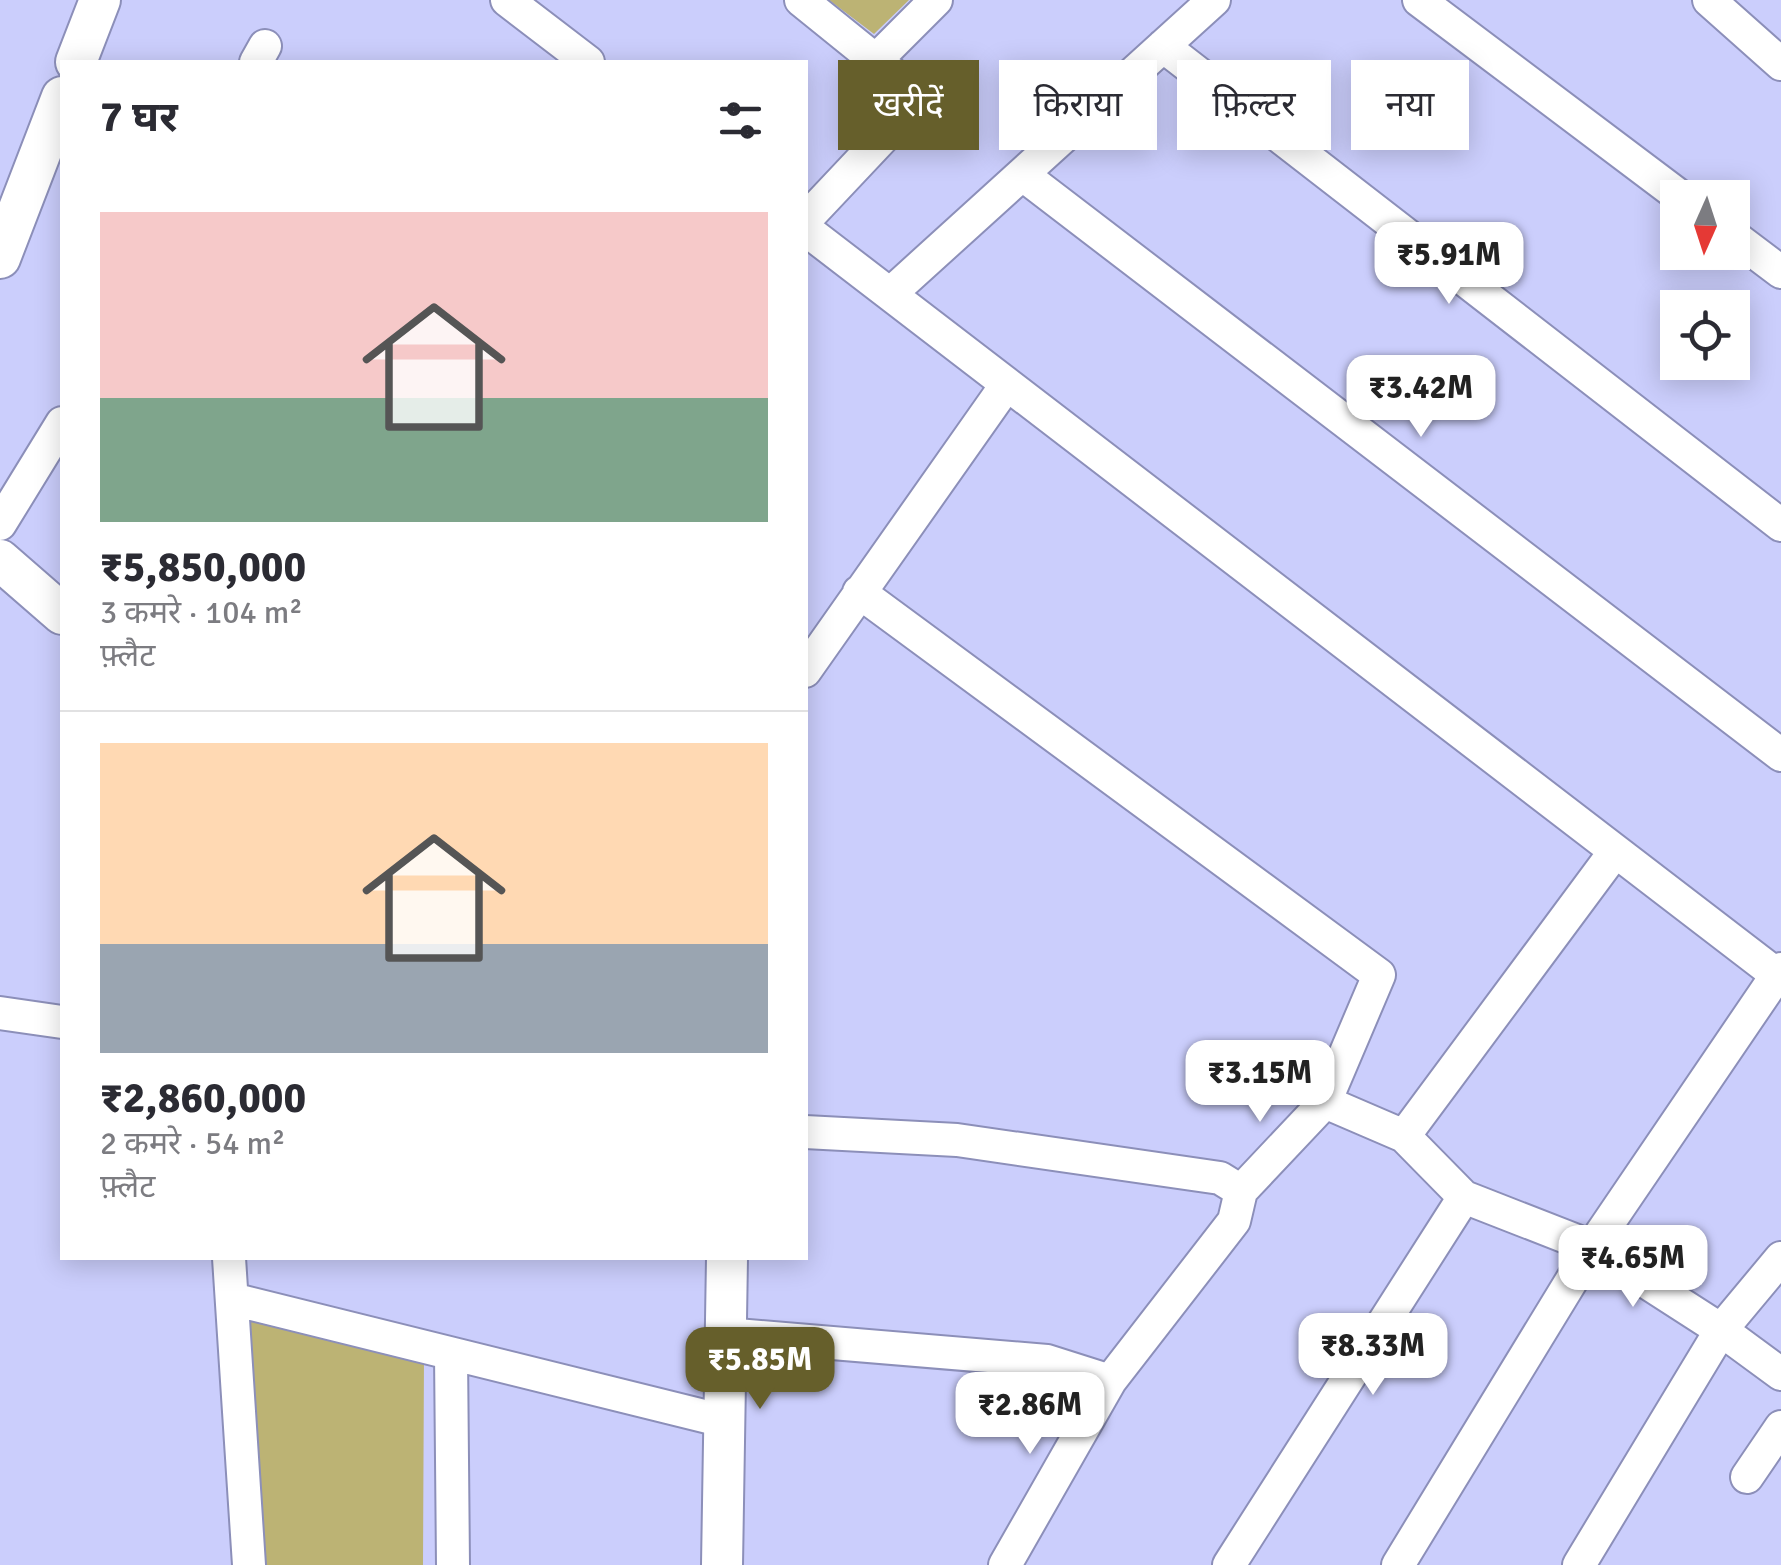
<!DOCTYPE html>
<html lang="hi">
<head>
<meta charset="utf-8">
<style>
	body { margin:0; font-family:Signika,"Noto Sans Devanagari",sans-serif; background:#f7f7f7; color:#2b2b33; height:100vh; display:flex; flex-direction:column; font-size:38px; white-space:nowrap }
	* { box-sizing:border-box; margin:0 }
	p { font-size:32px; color:#7c7c81 }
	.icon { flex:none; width:55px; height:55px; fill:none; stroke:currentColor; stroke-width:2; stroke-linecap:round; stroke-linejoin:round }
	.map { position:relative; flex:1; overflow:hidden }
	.panel { position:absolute; left:60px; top:60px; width:748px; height:1200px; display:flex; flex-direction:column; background:#fff; border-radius:0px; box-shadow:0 5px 25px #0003 }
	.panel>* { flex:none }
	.guide { position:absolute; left:838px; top:60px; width:792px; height:90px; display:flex; gap:20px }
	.needle { width:65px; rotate:183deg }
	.tools { position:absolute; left:1660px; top:180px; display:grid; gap:20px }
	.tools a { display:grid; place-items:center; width:90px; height:90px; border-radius:0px; background:#fff; box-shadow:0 5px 25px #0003; font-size:50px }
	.price { position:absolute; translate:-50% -85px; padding:0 22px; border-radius:20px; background:#fff; color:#222; font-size:32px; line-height:65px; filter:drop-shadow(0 2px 5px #0008) }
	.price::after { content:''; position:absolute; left:50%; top:60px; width:30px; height:22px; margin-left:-15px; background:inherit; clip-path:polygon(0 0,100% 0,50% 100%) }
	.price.current { background:#665f2b; color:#fff }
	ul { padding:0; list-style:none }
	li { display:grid; align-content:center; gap:20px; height:530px; padding:0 40px }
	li+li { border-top:2px solid #e1e1e2 }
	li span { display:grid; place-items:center; height:310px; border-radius:0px; color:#555 }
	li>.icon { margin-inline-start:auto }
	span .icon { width:180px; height:180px; fill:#fffc; stroke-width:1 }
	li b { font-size:42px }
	h2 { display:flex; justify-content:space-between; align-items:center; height:120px; padding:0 40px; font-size:42px }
	.chip { padding:0 35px; border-radius:0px; background:#fff; box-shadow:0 5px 25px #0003; font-size:35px; line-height:90px }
	.chip.current { background:#665f2b; color:#fff }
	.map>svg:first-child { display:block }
	.green { fill:#bcb374 }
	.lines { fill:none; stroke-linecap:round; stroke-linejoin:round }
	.minor-casing { stroke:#8c8fb9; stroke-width:36 }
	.tertiary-casing { stroke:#8c8fb9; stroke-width:44 }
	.minor { stroke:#fff; stroke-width:32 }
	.tertiary { stroke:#fff; stroke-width:40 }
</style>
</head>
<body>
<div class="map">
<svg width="1781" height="1565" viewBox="0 0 1781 1565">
	<rect width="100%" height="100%" fill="#cbcefc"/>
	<!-- green -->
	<path class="green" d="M829,0H909L874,34Z
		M242,1312L424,1356L423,1565H259Z"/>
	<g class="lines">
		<defs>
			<path id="minor" d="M507,0L588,62
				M801,0L921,97L805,220
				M1419,0L1682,198
				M1709,0L1781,64
				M1163,46L1781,525
				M876,60L936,0
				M256,62L265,46
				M1023,175L1781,755
				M805,229L1781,978
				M1732,235L1781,272
				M890,294L1214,0
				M0,524L62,423
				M859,592L1379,975L1325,1102L1241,1191L1234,1221L1110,1381L1005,1565
				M805,671L1007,384
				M0,1013L62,1022
				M1325,1102L1404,1136L1608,861
				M805,1132L957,1140L1220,1178L1241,1191
				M1404,1136L1464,1197L1592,1247L1721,1330L1579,1565
				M229,1258L249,1565
				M1781,1258L1721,1330L1781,1374
				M232,1299L724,1421
				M725,1334L1047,1361L1110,1381
				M451,1354L453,1565
				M1747,1477L1781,1427
				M1229,1565L1464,1197
				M1398,1565L1592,1247L1781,969"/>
			<path id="tertiary" d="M76,62L100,0
				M0,258L62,97
				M0,560L62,614
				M722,1565L727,1258"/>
		</defs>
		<!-- minor casing -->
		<use href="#minor" class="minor-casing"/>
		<!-- tertiary casing -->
		<use href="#tertiary" class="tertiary-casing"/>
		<!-- minor -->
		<use href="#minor" class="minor"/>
		<!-- tertiary -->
		<use href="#tertiary" class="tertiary"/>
	</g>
</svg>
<div class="tools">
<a><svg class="needle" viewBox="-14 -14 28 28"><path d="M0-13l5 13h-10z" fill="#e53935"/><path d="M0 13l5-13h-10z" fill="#7c7c81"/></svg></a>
<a><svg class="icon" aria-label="locate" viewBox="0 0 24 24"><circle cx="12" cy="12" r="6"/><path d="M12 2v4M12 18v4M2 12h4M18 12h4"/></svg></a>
</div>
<b class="price" style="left:1449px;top:307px">₹5.91M</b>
<b class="price" style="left:1421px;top:440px">₹3.42M</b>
<b class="price" style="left:1260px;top:1125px">₹3.15M</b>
<b class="price" style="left:1633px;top:1310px">₹4.65M</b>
<b class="price" style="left:1373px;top:1398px">₹8.33M</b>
<b class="price current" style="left:760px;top:1412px">₹5.85M</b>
<b class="price" style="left:1030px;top:1457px">₹2.86M</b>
<div class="guide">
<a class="chip current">खरीदें</a>
<a class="chip">किराया</a>
<a class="chip">फ़िल्टर</a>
<a class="chip">नया</a>
</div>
<section class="panel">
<h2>7 घर<svg class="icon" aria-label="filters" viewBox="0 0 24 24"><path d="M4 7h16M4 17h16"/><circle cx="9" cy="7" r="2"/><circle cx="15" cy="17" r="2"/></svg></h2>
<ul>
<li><span style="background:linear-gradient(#f6c9c9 60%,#7fa58c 0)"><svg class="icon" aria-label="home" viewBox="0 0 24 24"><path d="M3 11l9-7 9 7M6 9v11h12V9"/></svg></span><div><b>₹5,850,000</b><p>3 कमरे · 104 m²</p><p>फ़्लैट</p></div></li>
<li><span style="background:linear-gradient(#ffd9b3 65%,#9aa5b1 0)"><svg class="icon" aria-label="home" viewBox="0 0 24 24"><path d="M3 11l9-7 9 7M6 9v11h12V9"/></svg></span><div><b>₹2,860,000</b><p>2 कमरे · 54 m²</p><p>फ़्लैट</p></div></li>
</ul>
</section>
</div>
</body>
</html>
